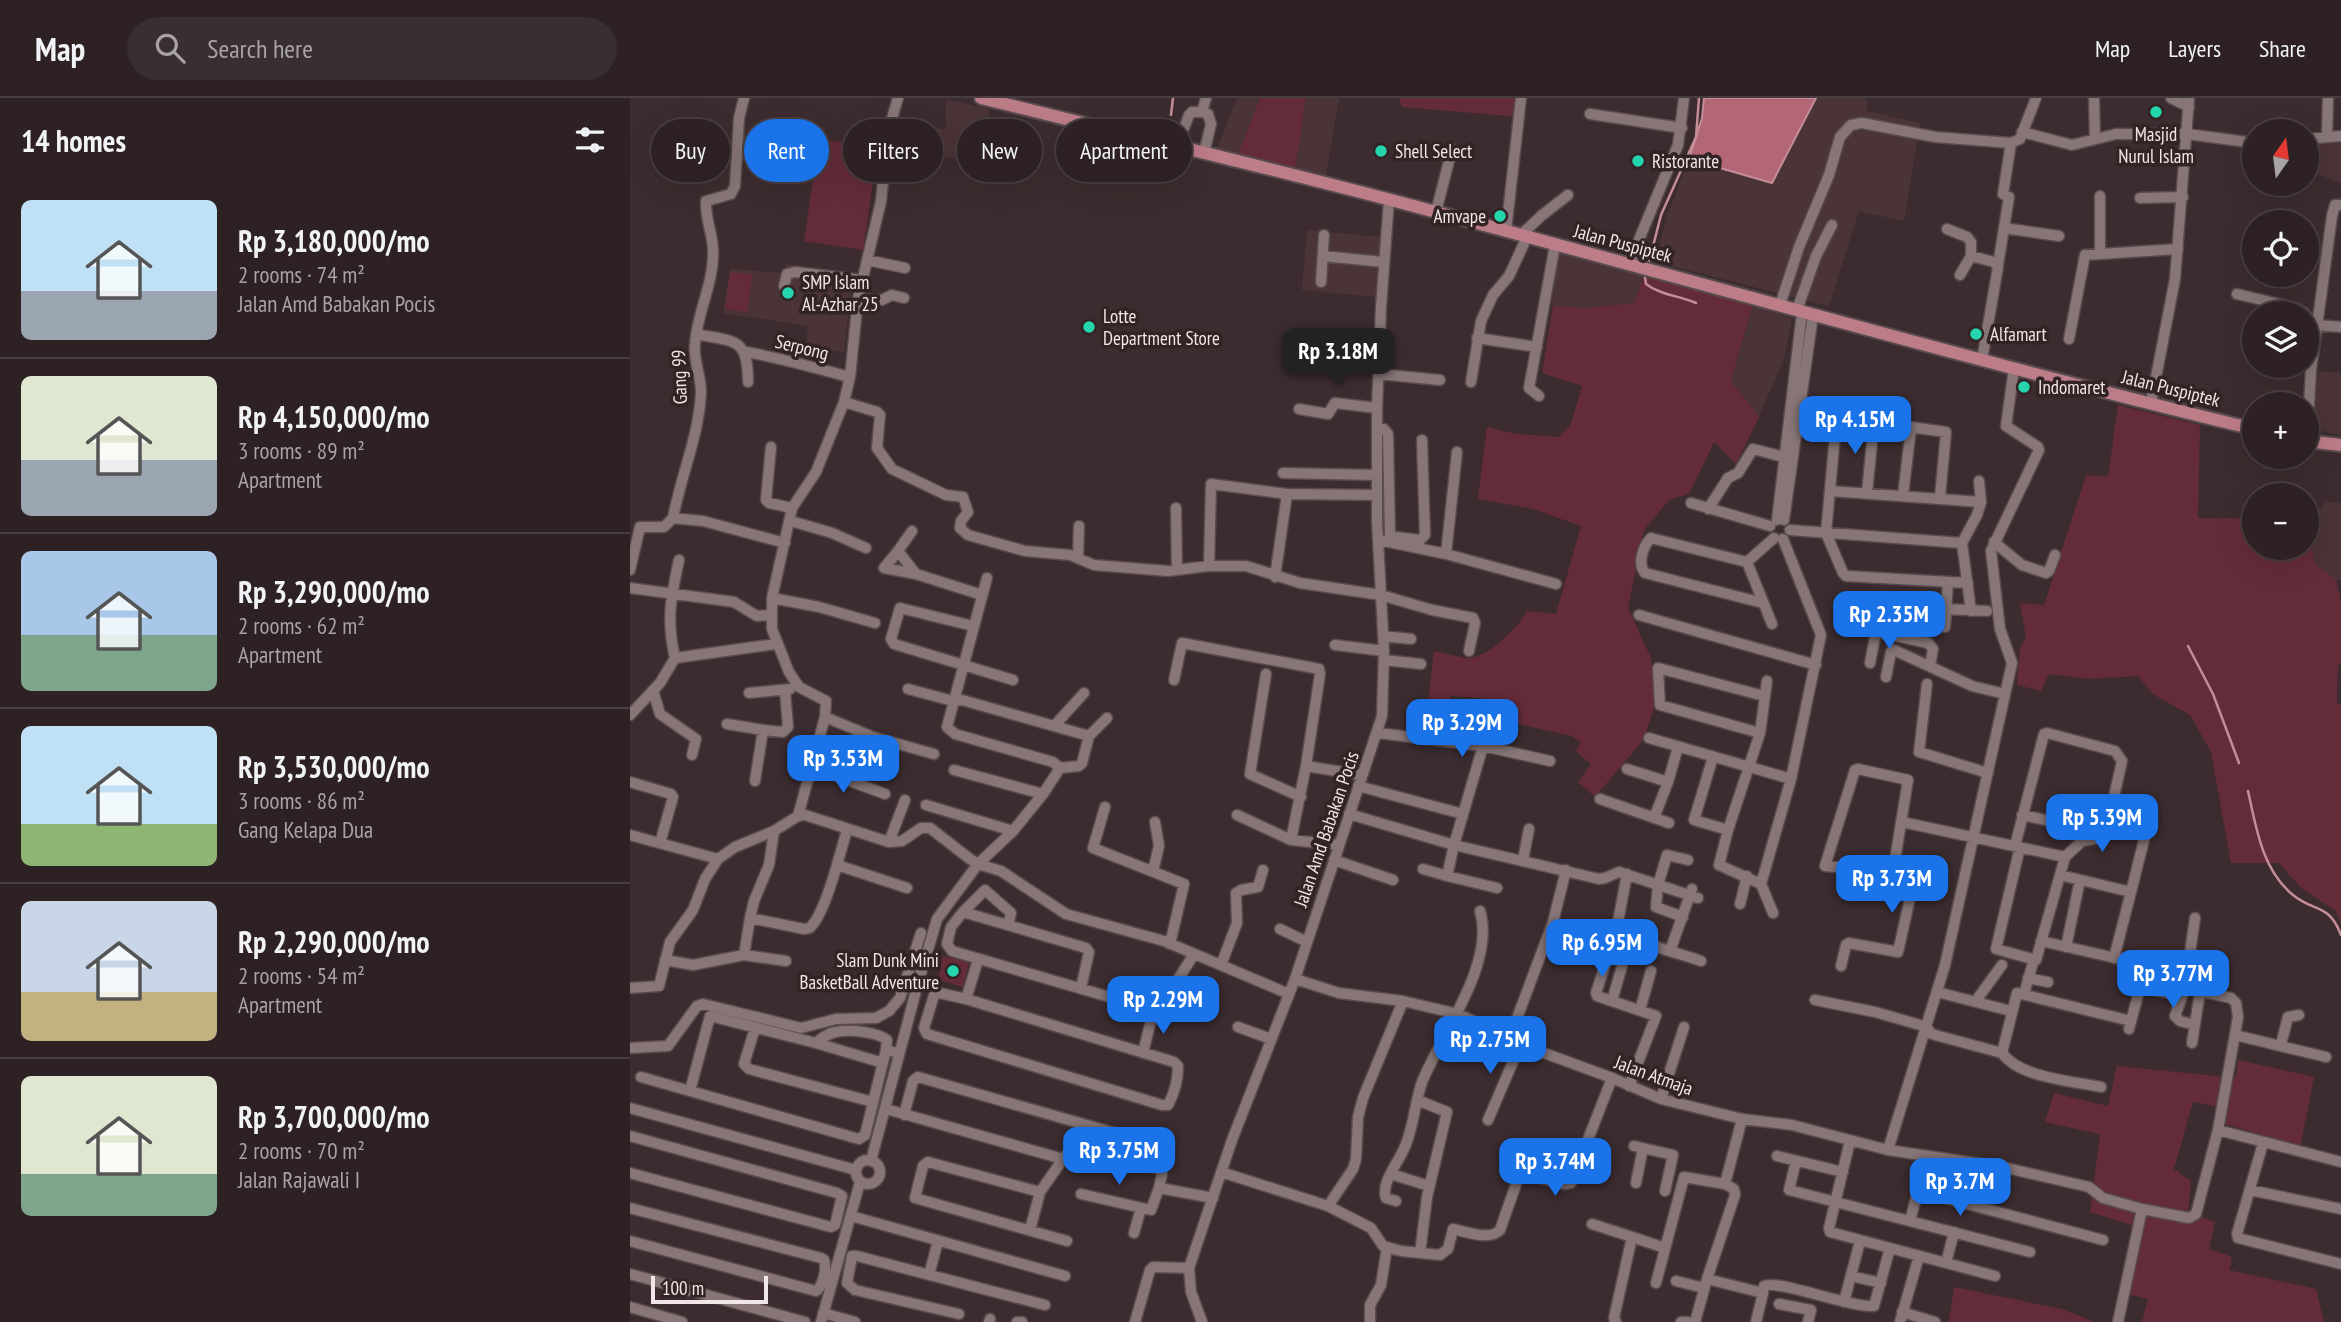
<!DOCTYPE html>
<html lang="en">
<head>
<meta charset="utf-8">
<style>
	body { margin:0; font-family:"PT Sans Narrow",sans-serif; background:#392e30; color:#f1f3f6; height:100vh; display:flex; flex-direction:column; font-size:26px; white-space:nowrap }
	* { box-sizing:border-box; margin:0 }
	p { font-size:23px; color:#a7a3a6 }
	.icon { flex:none; width:38px; height:38px; fill:none; stroke:currentColor; stroke-width:2; stroke-linecap:round; stroke-linejoin:round }
	.map { position:relative; flex:1; overflow:hidden }
	.details { display:flex; flex-direction:column; background:#2d2123; width:630px }
	.details>* { flex:none }
	.guide { position:absolute; left:21px; top:21px; width:665px; height:63px; display:flex; gap:14px }
	.needle { width:46px; rotate:14deg }
	.tools { position:absolute; left:1612px; top:21px; display:grid; gap:14px }
	.tools a { display:grid; place-items:center; width:77px; height:77px; border-radius:50%; background:#2d2123; box-shadow:0 7px 28px #0002,0 0 0 2px #483e41; font-size:35px }
	.scale { position:absolute; left:21px; bottom:18px; width:117px; box-sizing:border-box; padding-left:7px; border:4px solid #f0e6e7; border-top:0; font-size:19px; line-height:24px; white-space:nowrap; color:#f0e6e7; -webkit-text-stroke:5px #322325; paint-order:stroke }
	.price { position:absolute; translate:-50% -60px; padding:0 16px; border-radius:14px; background:#1a73e8; color:#fff; font-size:23px; line-height:46px; filter:drop-shadow(0 2px 4px #0008) }
	.price::after { content:''; position:absolute; left:50%; top:42px; width:21px; height:16px; margin-left:-10px; background:inherit; clip-path:polygon(0 0,100% 0,50% 100%) }
	.price.active { background:#222; color:#fff }
	ul { padding:0; list-style:none }
	li { display:flex; align-items:center; gap:21px; height:175px; padding:0 21px }
	li+li { border-top:2px solid #483e41 }
	li span { display:grid; place-items:center; flex:none; width:196px; height:140px; border-radius:10px; color:#555 }
	li>.icon { margin-inline-start:auto }
	span .icon { width:84px; height:84px; fill:#fffc; stroke-width:1 }
	li b { font-size:30px }
	h2 { display:flex; justify-content:space-between; align-items:center; height:84px; padding:0 21px; font-size:30px }
	.tag { padding:0 24px; border-radius:32px; background:#2d2123; box-shadow:0 7px 28px #0002,0 0 0 2px #483e41; font-size:24px; line-height:63px }
	.tag.active { background:#1a73e8; color:#fff }
	header { display:flex; align-items:center; gap:42px; box-sizing:border-box; height:98px; padding:0 35px; background:#2d2123; border-bottom:2px solid #483e41 }
	header strong { font-size:33px }
	nav { display:flex; gap:38px; margin-inline-start:auto; font-size:24px }
	.search { width:490px; height:63px; background:#392e30; display:flex; align-items:center; gap:18px; box-sizing:border-box; padding:0 24px; border-radius:38px; color:#a7a3a6; font-size:26px }
	main { display:flex; flex:1; min-height:0 }
	.map>svg:first-child { display:block }
	.built { fill:#4b3438 }
	.green { fill:#642c38 }
	.water { fill:#b36776; stroke:#c58d98; stroke-width:2 }
	.lines { fill:none; stroke-linecap:round; stroke-linejoin:round }
	.stream { stroke:#c58d98; stroke-width:2.5 }
	.minor-casing { stroke:#584b4d; stroke-width:13 }
	.major-casing { stroke:#584b4d; stroke-width:16 }
	.minor { stroke:#877577; stroke-width:10 }
	.major { stroke:#bc7c88; stroke-width:12 }
	.poi-dot { fill:#25d5ae; stroke:#322325; stroke-width:2.5 }
	.labels { text-anchor:middle; stroke-width:7; stroke-linejoin:round; paint-order:stroke }
	.poi-label { font-size:19px; fill:#f0e6e7; stroke:#322325; text-anchor:start }
	.street-label { font-size:19px; fill:#f0e6e7; stroke:#322325 }
</style>
</head>
<body>
<header>
<strong>Map</strong>
<div class="search"><svg class="icon" aria-label="search" viewBox="0 0 24 24"><circle cx="10" cy="10" r="6"/><path d="M15 15l6 6"/></svg>Search here</div>
<nav><a>Map</a><a>Layers</a><a>Share</a></nav>
</header>
<main>
<section class="details">
<h2>14 homes<svg class="icon" aria-label="filters" viewBox="0 0 24 24"><path d="M4 7h16M4 17h16"/><circle cx="9" cy="7" r="2"/><circle cx="15" cy="17" r="2"/></svg></h2>
<ul>
<li><span style="background:linear-gradient(#bfe0f5 65%,#9aa5b1 0)"><svg class="icon" aria-label="home" viewBox="0 0 24 24"><path d="M3 11l9-7 9 7M6 9v11h12V9"/></svg></span><div><b>Rp 3,180,000/mo</b><p>2 rooms · 74 m²</p><p>Jalan Amd Babakan Pocis</p></div></li>
<li><span style="background:linear-gradient(#dfe7d0 60%,#9aa5b1 0)"><svg class="icon" aria-label="home" viewBox="0 0 24 24"><path d="M3 11l9-7 9 7M6 9v11h12V9"/></svg></span><div><b>Rp 4,150,000/mo</b><p>3 rooms · 89 m²</p><p>Apartment</p></div></li>
<li><span style="background:linear-gradient(#a9c7e8 60%,#7fa58c 0)"><svg class="icon" aria-label="home" viewBox="0 0 24 24"><path d="M3 11l9-7 9 7M6 9v11h12V9"/></svg></span><div><b>Rp 3,290,000/mo</b><p>2 rooms · 62 m²</p><p>Apartment</p></div></li>
<li><span style="background:linear-gradient(#bfe0f5 70%,#8fb573 0)"><svg class="icon" aria-label="home" viewBox="0 0 24 24"><path d="M3 11l9-7 9 7M6 9v11h12V9"/></svg></span><div><b>Rp 3,530,000/mo</b><p>3 rooms · 86 m²</p><p>Gang Kelapa Dua</p></div></li>
<li><span style="background:linear-gradient(#c9d6e8 65%,#c2b280 0)"><svg class="icon" aria-label="home" viewBox="0 0 24 24"><path d="M3 11l9-7 9 7M6 9v11h12V9"/></svg></span><div><b>Rp 2,290,000/mo</b><p>2 rooms · 54 m²</p><p>Apartment</p></div></li>
<li><span style="background:linear-gradient(#dfe7d0 70%,#7fa58c 0)"><svg class="icon" aria-label="home" viewBox="0 0 24 24"><path d="M3 11l9-7 9 7M6 9v11h12V9"/></svg></span><div><b>Rp 3,700,000/mo</b><p>2 rooms · 70 m²</p><p>Jalan Rajawali I</p></div></li>
</ul>
</section>
<div class="map">
<svg width="1711" height="1224" viewBox="0 0 1711 1224">
	<rect width="100%" height="100%" fill="#3c2c2f"/>
	<!-- built -->
	<path class="built" d="M607,0H630L608,56L587,51Z
		M676,0H709L696,77L665,71Z
		M1186,0H1236L1237,13L1290,25L1274,123L1229,113L1199,208L1025,164L1037,118L1059,61L1142,85Z
		M316,1L359,11L363,66L302,58L304,30L316,31Z
		M1676,40L1711,42V85L1677,72Z
		M677,132L751,139L746,199L672,192Z
		M925,154L1014,177L1004,205L957,210L923,208L918,188Z
		M156,166L223,176L214,254L176,249L178,228L93,215L100,171L155,175Z
		M1123,206L1162,221L1154,260L1129,319L1101,284Z
		M1688,273L1711,275V337L1683,331Z
		M1694,403L1711,405V482H1706L1685,466L1677,427L1676,408L1692,411Z"/>
	<!-- green -->
	<path class="green" d="M630,0H676L665,71L608,56Z
		M769,0H895L891,19L772,9Z
		M189,41L248,50L233,152L174,143Z
		M100,174L122,176L118,214L95,211Z
		M1014,177L1123,206L1101,283L1129,319L1106,366L1084,344L1059,396L1039,402L1014,432L998,510L1020,558L1026,583L1025,606L1014,641L965,699L948,684L961,666L945,653L951,645L942,638L849,617L851,600L821,598L814,628L795,627L804,553C815,555 827,559 837,560C857,561 889,529 897,513L926,516L951,428L903,411L848,401L857,329L886,336L929,339L941,326L952,288L912,275L923,208L957,210L1004,205Z
		M1488,307L1570,327L1568,420H1624V450H1676L1677,427L1685,466L1706,482L1711,505V566L1708,567L1707,604L1711,608V827L1706,813L1671,790L1649,765H1601L1581,654L1560,617L1523,596L1508,578L1459,581L1419,576L1411,593L1387,587L1390,551L1396,539L1390,505L1414,507L1456,377L1478,379Z
		M313,858L339,864L333,889L308,882Z
		M1608,962L1684,979L1670,1049L1593,1025L1594,1010L1563,1004L1544,1071L1561,1083L1558,1114L1585,1124L1579,1151L1602,1159L1599,1172L1686,1191L1694,1224H1512L1518,1201L1497,1196L1514,1131L1460,1114L1470,1036L1415,1024L1424,995L1478,1008L1487,968L1606,980Z
		M1324,1189L1432,1211L1465,1224H1319Z"/>
	<!-- water -->
	<path class="water" d="M1074,0H1186L1142,85L1059,61L1072,20Z"/>
	<g class="lines">
		<!-- stream -->
		<path class="stream" d="M541,17L543,0
			M1019,164L1031,117L1066,39L1069,0
			M1015,179L1016,186C1030,197 1051,198 1066,205
			M1558,548L1583,596L1609,665
			M1618,693C1626,729 1632,772 1663,797C1685,815 1699,805 1711,837"/>
		<defs>
			<path id="minor" d="M114,0L109,20L105,88L101,96L76,103C75,122 84,138 83,156C83,187 67,215 65,246C63,262 71,277 71,294C69,338 51,377 43,420L73,423L155,445
				M1464,0L1465,40
				M1541,0L1559,9
				M572,14L576,0
				M960,16L1052,30
				M1392,34L1442,47L1486,36H1558L1624,45
				M1697,38L1698,0
				M1676,41L1711,38
				M1381,45L1373,96L1379,99L1374,130L1429,138
				M547,49L559,17L562,14H572L578,16L581,26L574,55
				M1510,100L1553,99
				M806,114L822,51
				M1317,131L1337,139L1341,144V158L1330,177
				M876,133L891,0
				M891,137L911,118L938,97
				M1470,155V98
				M693,158L753,164
				M1341,158L1364,164L1368,169L1352,262
				M237,162L275,170
				M999,166L1048,47L1054,0
				M1368,167L1374,130
				M691,184L694,137
				M154,188L157,176L165,174L232,182
				M1607,196L1665,210L1674,215
				M228,201L252,202L262,197L274,200
				M1150,207L1169,149L1199,77L1210,39L1221,27L1232,25L1305,39L1381,45L1390,41L1406,0
				M1167,212L1186,158L1202,127
				M1676,218L1687,227L1711,229
				M66,236C105,244 118,239 118,284
				M847,240L907,249
				M1439,241L1455,157L1548,151
				M116,254C152,260 185,270 220,279
				M748,276L810,282
				M841,284L851,223L863,197L879,178L897,139
				M909,298L899,290L925,147
				M214,304L247,314L250,317L247,350L262,371L316,397L333,399L338,414L331,423L330,430L338,437L377,448L395,453L440,457L464,467L538,473L579,468H616L670,485L751,497L802,512L843,520L845,525L839,553
				M1521,305L1545,181L1559,0
				M669,311L698,316L705,305L747,310
				M748,332L754,331L758,336L760,439
				M1677,343L1681,272L1702,118L1705,107H1711
				M141,349L136,402L139,405L162,410
				M653,375L747,377
				M1200,393L1351,404
				M1237,395L1244,324
				M1273,397L1281,330
				M1310,399L1316,334L1244,324L1206,326L1196,435L1213,475L1216,478L1338,485
				M1061,405L1140,428
				M546,410L547,472
				M1078,411L1098,380L1108,375L1123,351L1154,359
				M1147,422L1172,215
				M1154,422L1183,217
				M161,423L202,435L236,450
				M1160,432L1332,445
				M282,433L268,453L286,476L352,497
				M766,439L790,442L795,437L792,342
				M749,442L816,456L926,486
				M1364,444L1392,467L1416,475L1419,473L1425,457
				M268,453L254,470L286,476
				M816,456L827,354
				M448,459L449,428
				M1117,464L1021,440C1013,448 1007,466 1015,475L1133,505
				M579,468L581,386L657,396L747,397
				M0,472L10,429H34L43,420
				M645,479L657,396
				M0,490L104,504L127,518L140,517
				M142,500L189,509L245,525
				M1316,511L1357,513
				M1341,513L1332,445L1347,417L1351,404L1349,383
				M1009,517L1186,567
				M1142,526L1117,464L1144,440
				M343,528L270,510L261,541L264,546L383,582
				M1315,529L1318,484
				M1229,530L1298,545L1303,551L1300,568
				M753,538L781,541
				M705,547L754,553
				M45,560C36,522 41,499 49,462
				M754,562L791,566
				M1240,565L1246,534
				M636,576L620,676L671,699
				M1256,579L1261,554L1264,552L1342,588L1375,596
				M544,582L552,545L689,571L690,576L676,668L731,677
				M1137,583L1130,635L1098,732L1089,767L1131,786L1143,815
				M1297,586L1289,654L1358,675
				M278,591L323,603L332,602L459,638
				M23,592L30,616L66,641L62,657
				M119,595L160,591
				M0,617L30,585L45,560L146,546
				M195,619L243,639L304,656
				M97,626L133,632
				M425,627L454,595
				M748,635L853,648L920,663
				M1130,635L1030,607L1028,570L1134,598
				M1019,640L1161,681
				M853,648L824,747L969,781L975,780L989,774L1068,800
				M1083,659L1064,722L1098,732
				M676,668L661,742L709,747
				M182,669L255,696
				M430,670L449,668L452,665L459,638L477,620
				M997,671L1038,684
				M324,672L413,696
				M125,683L133,632L153,634L158,629L155,593
				M0,684L41,696L43,699L30,745
				M728,688L833,716
				M970,701L1039,725
				M296,707L383,733L413,696L430,670L423,664L325,636L317,629L357,480
				M475,709L463,750L554,786L540,846
				M719,716L824,747L817,778L793,771
				M607,717L661,742
				M1392,717L1449,729L1452,732V743
				M168,718L175,717L259,744L272,743L291,730H300L340,761L348,766L371,773L436,816L534,843L659,896
				M1024,720L1038,684L1048,649
				M1272,724L1435,759
				M0,737L88,761
				M259,744L275,702
				M1385,748L1414,636L1417,635L1485,653L1492,663L1475,739L1452,743L1435,759L1430,777
				M1390,749L1366,851L1406,862L1430,777L1501,794L1516,734
				M704,762L763,782
				M893,762L899,731
				M207,767L277,790
				M523,773L529,748L525,724
				M997,776L987,829C1012,848 1043,853 1071,863
				M817,778L867,790
				M1131,786L1161,681L1191,537L1153,441
				M1110,806L1117,778
				M333,814L355,792L381,815L378,827
				M1053,819L1026,809L1028,787L1037,757L1058,762
				M120,820L124,803L139,767L144,733
				M650,831L677,844
				M1411,843L1516,867L1499,931
				M1436,849L1450,782
				M1040,853L1062,791
				M114,857L120,820L174,831C179,830 180,831 183,826C197,809 210,755 217,732
				M1484,860L1501,794
				M35,862L63,867L114,857L156,863
				M976,864L966,895L967,898L1026,918L999,988
				M591,867L607,825L606,795L611,792L628,789L633,772
				M1211,868L1216,847L1219,845L1268,854L1282,791L1263,774L1278,682L1228,671L1225,672L1195,768L1263,774
				M1398,880L1418,884
				M665,881L709,895L773,903L828,916L906,952L982,980L1031,1001L1112,1021L1162,1027L1258,1052L1372,1069L1459,1089L1473,1100L1512,1111L1559,1120L1566,1116L1588,1032L1608,919L1606,905L1601,900L1555,890L1565,820
				M544,885L549,880L564,856
				M1510,889L1552,898L1555,890
				M0,890L29,888L40,844L63,812L75,781L88,761L105,749L144,733L168,718L195,619L196,603L169,589L159,574L142,531V500L162,410L186,374L214,304L220,279L228,201L251,103L258,34L268,0
				M451,890L459,854L456,850L333,814L321,829L317,846L322,853L507,907
				M305,894L336,901L544,964L548,968C548,981 544,996 538,1007H532L297,936L294,930Z
				M1307,894L1381,913
				M1394,896L1404,861
				M1552,898L1545,918L1550,923L1565,927
				M336,901L348,862
				M1185,902L1245,914L1297,929L1300,935L1305,937L1372,955C1390,980 1442,983 1471,989
				M982,903L992,868
				M1345,904L1372,867
				M1010,912L1021,873
				M608,929L641,941
				M125,930L114,966L119,971L243,1004
				M1605,937L1696,959
				M880,939L923,824L936,772
				M186,945L253,965
				M1562,945L1570,894
				M1651,946L1658,919L1669,917
				M0,950L38,948L67,908L73,906L171,930L206,921L246,920L259,913L270,900L291,835
				M513,955L523,914
				M1372,955L1387,895L1501,923
				M11,979L60,993L80,918L186,945C192,940 198,935 206,934C219,931 247,934 257,942L256,952L269,955
				M60,993L229,1041L235,1037L256,952
				M1031,1001L1054,929
				M787,1002L817,1014L797,1099L790,1155
				M0,1010L226,1072
				M256,1011L433,1061L410,1094L400,1132
				M274,1017L283,983L288,979L527,1047
				M858,1022L891,945
				M1588,1032L1711,1064
				M0,1038L207,1095L212,1098L205,1127L201,1129L0,1075
				M1220,1043L1199,1130L1200,1134L1365,1178
				M1633,1045L1607,1136L1608,1140L1711,1166
				M1004,1048L1043,1057L1035,1093
				M453,1050L529,1071L532,1076L529,1090
				M1258,1052L1315,867L1382,565L1370,531L1361,453L1409,352L1408,349L1376,328L1384,270
				M1147,1058L1213,1074
				M433,1061L460,1028
				M226 1074a12 12 0 1 1 24 0a12 12 0 1 1-24 0Z
				M241,1063L287,889L307,821L348,766L383,733
				M1166,1063L1159,1092L1400,1154
				M591,1074L698,1108L741,1130L753,1148L771,1153L810,1157L818,1151L823,1131C837,1134 860,1143 870,1132L890,1075L934,1086L941,1085L982,980
				M761,1076L799,1088
				M1006,1085L1013,1050
				M1095,1086L1104,1091L1105,1097L1077,1181L1133,1195L1126,1224
				M1620,1092L1711,1111
				M410,1094L298,1064L293,1068L285,1100L437,1143
				M451,1096L521,1112L529,1090L583,1100
				M766,1103L756,1100C750,1084 771,1062 776,1046C784,1026 785,1004 792,984C811,937 866,865 850,813
				M698,1108L723,1071L726,1061L728,1019L733,1000L773,903
				M0,1110L191,1160L194,1162C197,1171 193,1188 186,1193L0,1143
				M221,1118L435,1178
				M1280,1123L1287,1096L1292,1094L1473,1142
				M962,1126L1002,1139
				M504,1135L511,1110
				M1316,1165L1324,1134
				M0,1176L175,1224
				M299,1177L308,1143
				M1221,1178L1251,1185
				M1046,1183L1074,1190
				M1026,1185L1054,1079L1095,1086L1112,1021
				M1133,1195L1134,1188C1148,1181 1220,1210 1244,1208L1260,1150
				M1214,1204L1230,1143
				M1149,1206L1181,1212L1178,1224
				M0,1209L52,1224
				M1272,1214L1305,1224
				M193,1215L225,1224
				M329,1216L225,1192L217,1185L222,1158H227L415,1207
				M191,1224L230,1084
				M359,1224L360,1221
				M387,1224H392
				M505,1224L520,1172L523,1169L559,1170
				M572,1224L561,1194L559,1170L602,1042L665,881L752,618L754,553L747,423V310L751,209L759,102
				M740,1224V1207L751,1187L757,1149
				M986,1224L984,1220L1002,1139L1035,1150
				M1051,1224H1058
				M1065,1224L1077,1181
				M1270,1224L1289,1158
				M1488,1224L1512,1111"/>
			<path id="major" d="M351,0C503,38 655,73 806,114C1079,187 1350,265 1624,331
				M1676,343L1711,347"/>
		</defs>
		<!-- minor casing -->
		<use href="#minor" class="minor-casing"/>
		<!-- major casing -->
		<use href="#major" class="major-casing"/>
		<!-- minor -->
		<use href="#minor" class="minor"/>
		<!-- major -->
		<use href="#major" class="major"/>
	</g>
	<!-- markers -->
	<g class="poi-dot">
		<circle cx="1526" cy="14" r="7"/>
		<circle cx="751" cy="53" r="7"/>
		<circle cx="1008" cy="63" r="7"/>
		<circle cx="870" cy="118" r="7"/>
		<circle cx="158" cy="195" r="7"/>
		<circle cx="459" cy="229" r="7"/>
		<circle cx="1346" cy="236" r="7"/>
		<circle cx="1394" cy="289" r="7"/>
		<circle cx="323" cy="873" r="7"/>
	</g>
	<g class="labels">
		<!-- poi labels -->
		<g class="poi-label">
			<text x="1526" y="43" text-anchor="middle">Masjid<tspan x="1526" dy="22">Nurul Islam</tspan></text>
			<text x="765" y="60">Shell Select</text>
			<text x="1022" y="70">Ristorante</text>
			<text x="856" y="125" text-anchor="end">Amvape</text>
			<text x="172" y="191">SMP Islam<tspan x="172" dy="22">Al-Azhar 25</tspan></text>
			<text x="473" y="225">Lotte<tspan x="473" dy="22">Department Store</tspan></text>
			<text x="1360" y="243">Alfamart</text>
			<text x="1408" y="296">Indomaret</text>
			<text x="309" y="869" text-anchor="end">Slam Dunk Mini<tspan x="309" dy="22">BasketBall Adventure</tspan></text>
		</g>
		<!-- street labels -->
		<g class="street-label">
			<text transform="translate(993 145) rotate(15)" y="7">Jalan Puspiptek</text>
			<text transform="translate(172 249) rotate(14)" y="7">Serpong</text>
			<text transform="translate(49 279) rotate(-92)" y="7">Gang 99</text>
			<text transform="translate(1541 290) rotate(14)" y="7">Jalan Puspiptek</text>
			<text transform="translate(696 731) rotate(-71)" y="7">Jalan Amd Babakan Pocis</text>
			<text transform="translate(1024 977) rotate(20)" y="7">Jalan Atmaja</text>
		</g>
	</g>
</svg>
<div class="tools">
<a><svg class="needle" viewBox="-14 -14 28 28"><path d="M0-13l5 13h-10z" fill="#e53935"/><path d="M0 13l5-13h-10z" fill="#a7a3a6"/></svg></a>
<a><svg class="icon" aria-label="locate" viewBox="0 0 24 24"><circle cx="12" cy="12" r="6"/><path d="M12 2v4M12 18v4M2 12h4M18 12h4"/></svg></a>
<a><svg class="icon" aria-label="layers" viewBox="0 0 24 24"><path d="M12 4l9 5-9 5-9-5zM3 14l9 5 9-5"/></svg></a>
<a>+</a>
<a>−</a>
</div>
<div class="scale">100 m</div>
<b class="price active" style="left:708px;top:290px">Rp 3.18M</b>
<b class="price" style="left:1225px;top:358px">Rp 4.15M</b>
<b class="price" style="left:1259px;top:553px">Rp 2.35M</b>
<b class="price" style="left:832px;top:661px">Rp 3.29M</b>
<b class="price" style="left:213px;top:697px">Rp 3.53M</b>
<b class="price" style="left:1472px;top:756px">Rp 5.39M</b>
<b class="price" style="left:1262px;top:817px">Rp 3.73M</b>
<b class="price" style="left:972px;top:881px">Rp 6.95M</b>
<b class="price" style="left:1543px;top:912px">Rp 3.77M</b>
<b class="price" style="left:533px;top:938px">Rp 2.29M</b>
<b class="price" style="left:860px;top:978px">Rp 2.75M</b>
<b class="price" style="left:489px;top:1089px">Rp 3.75M</b>
<b class="price" style="left:925px;top:1100px">Rp 3.74M</b>
<b class="price" style="left:1330px;top:1120px">Rp 3.7M</b>
<div class="guide">
<a class="tag">Buy</a>
<a class="tag active">Rent</a>
<a class="tag">Filters</a>
<a class="tag">New</a>
<a class="tag">Apartment</a>
</div>
</div>
</main>
</body>
</html>
